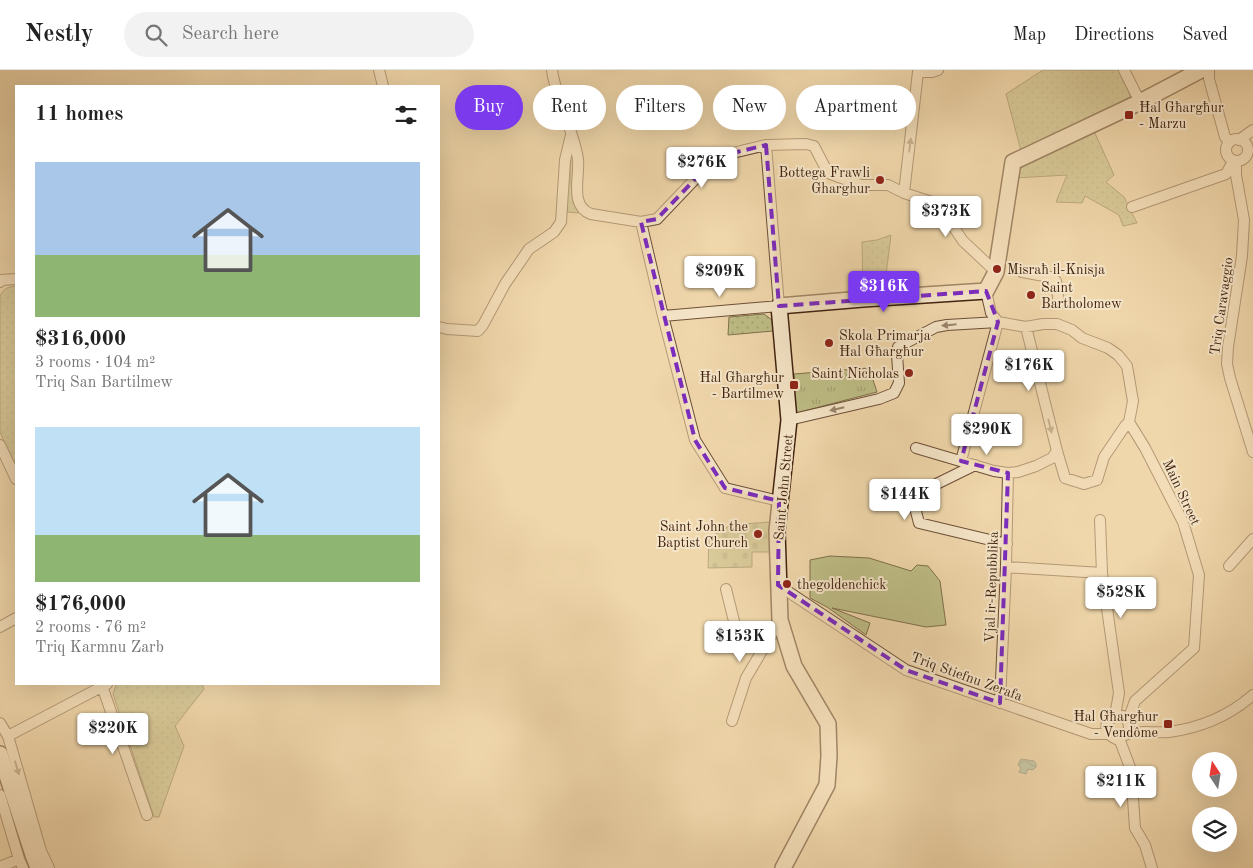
<!DOCTYPE html>
<html lang="en">
<head>
<meta charset="utf-8">
<style>
	body { margin:0; font-family:"Old Standard TT",serif; background:#f2f2f2; color:#222; height:100vh; display:flex; flex-direction:column; font-size:19px; white-space:nowrap }
	* { box-sizing:border-box; margin:0 }
	p { font-size:16px; color:#767676 }
	.icon { flex:none; width:28px; height:28px; fill:none; stroke:currentColor; stroke-width:2; stroke-linecap:round; stroke-linejoin:round }
	.map { position:relative; flex:1; overflow:hidden }
	.panel { position:absolute; left:15px; top:15px; width:425px; height:600px; display:flex; flex-direction:column; background:#fff; border-radius:0px; box-shadow:0 5px 20px #0002 }
	.panel>* { flex:none }
	.hud { position:absolute; left:455px; top:15px; width:475px; height:45px; display:flex; gap:10px }
	.needle { width:32px; rotate:348deg }
	.tools { position:absolute; left:1192px; top:682px; display:grid; gap:10px }
	.tools a { display:grid; place-items:center; width:45px; height:45px; border-radius:50%; background:#fff; box-shadow:0 5px 20px #0002; font-size:25px }
	.price { position:absolute; translate:-50% -42px; padding:0 11px; border-radius:5px; background:#fff; color:#222; font-size:16px; line-height:32px; filter:drop-shadow(0 1px 2px #0008) }
	.price::after { content:''; position:absolute; left:50%; top:30px; width:15px; height:11px; margin-left:-8px; background:inherit; clip-path:polygon(0 0,100% 0,50% 100%) }
	.price.current { background:#7c3aed; color:#fff }
	ul { padding:0; list-style:none }
	li { display:grid; align-content:center; gap:10px; height:265px; padding:0 20px }
	li span { display:grid; place-items:center; height:155px; border-radius:0px; color:#555 }
	li>.icon { margin-inline-start:auto }
	span .icon { width:90px; height:90px; fill:#fffc; stroke-width:1 }
	li b { font-size:21px }
	h2 { display:flex; justify-content:space-between; align-items:center; height:60px; padding:0 20px; font-size:21px }
	.chip { padding:0 18px; border-radius:22px; background:#fff; box-shadow:0 5px 20px #0002; font-size:18px; line-height:45px }
	.chip.current { background:#7c3aed; color:#fff }
	header { display:flex; align-items:center; gap:30px; box-sizing:border-box; height:70px; padding:0 25px; background:#fff; border-bottom:1px solid #e0e0e0 }
	header strong { font-size:24px }
	nav { display:flex; gap:28px; margin-inline-start:auto; font-size:18px }
	.search { width:350px; height:45px; background:#f2f2f2; display:flex; align-items:center; gap:12px; box-sizing:border-box; padding:0 18px; border-radius:28px; color:#767676; font-size:19px }
	.map>svg:first-child { display:block }
	.grass { fill:url(#grass-dots); stroke:#80704b }
	.cemetery { fill:url(#cemetery-stones); stroke:#80704b }
	.park { fill:url(#park-tufts); stroke:#80704b }
	.pitch { fill:#bebd86; stroke:#80704b }
	.water { fill:url(#water-waves); stroke:#777d69 }
	.lines { fill:none; stroke-linecap:round; stroke-linejoin:round }
	.street-casing { stroke:#6d4f37; stroke-width:12 }
	.secondary-casing { stroke:#412210; stroke-width:18 }
	.street { stroke:#f5e5c8; stroke-width:10 }
	.secondary { stroke:#f5e5c8; stroke-width:15 }
	.oneway { fill:#9b846c }
	.marked { fill:none; stroke:#7b2cbf; stroke-width:4; stroke-dasharray:10 6; stroke-linejoin:round }
	.poi-dot { fill:#8f2418; stroke:#f5e5c8; stroke-width:2 }
	.labels { text-anchor:middle; stroke-width:4; stroke-linejoin:round; paint-order:stroke }
	.poi-label { font-size:14px; fill:#412210; stroke:#f5e5c8; text-anchor:start }
	.street-label { font-size:14px; fill:#412210; stroke:#f5e5c8 }
</style>
</head>
<body>
<header>
<strong>Nestly</strong>
<div class="search"><svg class="icon" aria-label="search" viewBox="0 0 24 24"><circle cx="10" cy="10" r="6"/><path d="M15 15l6 6"/></svg>Search here</div>
<nav><a>Map</a><a>Directions</a><a>Saved</a></nav>
</header>
<div class="map">
<svg width="1253" height="798" viewBox="0 0 1253 798">
	<defs>
		<pattern id="grass-dots" width="8" height="8" patternUnits="userSpaceOnUse" patternTransform="scale(1.25)"><rect width="8" height="8" fill="#bebd86"/><path d="M2 2h.1M6 6h.1" fill="none" stroke="#a4a273" stroke-width="1.8" stroke-linecap="round"/></pattern>
		<pattern id="cemetery-stones" width="16" height="16" patternUnits="userSpaceOnUse" patternTransform="scale(1.25)"><rect width="16" height="16" fill="#bebd86"/><path d="M2 7V4a2 2 0 0 1 4 0v3zM10 15v-3a2 2 0 0 1 4 0v3z" fill="#a4a273"/></pattern>
		<pattern id="park-tufts" width="24" height="20" patternUnits="userSpaceOnUse" patternTransform="scale(1.25)"><rect width="24" height="20" fill="#bebd86"/><path d="M3 7l-1-3M5 7V3M7 7l1-3M15 17l-1-3M17 17v-4M19 17l1-3" fill="none" stroke="#a4a273"/></pattern>
		<pattern id="water-waves" width="16" height="10" patternUnits="userSpaceOnUse" patternTransform="scale(1.25)"><rect width="16" height="10" fill="#9bbaa5"/><path d="M0 5q4-4 8 0t8 0" fill="none" stroke="#809785"/></pattern>
	</defs>
	<rect width="100%" height="100%" fill="#f0d7ab"/>
	<filter id="stains"><feTurbulence type="fractalNoise" baseFrequency=".004" numOctaves="4"/><feColorMatrix values="0 0 0 0 .2 0 0 0 0 .09 0 0 0 0 .02 0 0 0 .5 -.17"/></filter>
	<radialGradient id="worn" r=".72"><stop offset=".6" stop-color="#630" stop-opacity="0"/><stop offset="1" stop-color="#630" stop-opacity=".3"/></radialGradient>
	<!-- grass -->
	<path class="grass" d="M1043,0H1119L1131,28L1021,81L1006,24Z
		M1094,61L1114,105L1106,112L1124,127L1137,153L1123,156L1119,145L1085,126L1082,133L1056,132L1067,105L1015,108L1022,97Z
		M571,90C571,107 569,129 579,143L567,142L568,92Z
		M891,165L886,205L885,221L863,223L862,172L877,170Z
		M16,216V386L14,393L0,362V226C4,218 8,217 16,216Z
		M764,244L772,250L773,261L728,265L729,247Z
		M119,614H202L204,619L175,656L184,676L159,747H154L113,624L116,615Z"/>
	<!-- cemetery -->
	<path class="cemetery" d="M770,452L773,482H752V497L708,498L709,468L731,455Z"/>
	<!-- park -->
	<path class="park" d="M869,298L877,322L796,343L794,304Z"/>
	<!-- pitch -->
	<path class="pitch" d="M830,486L869,488L911,501L917,495L928,496L940,511L946,555L926,557L832,538L870,553L866,565L827,537L810,528V490Z"/>
	<!-- water -->
	<path class="water" d="M1021,689L1034,691L1036,694V697L1033,700L1028,699L1026,704L1019,702L1021,698L1018,695Z"/>
	<g class="lines">
		<defs>
			<path id="street" d="M379,0L383,16
				M552,0C556,30 573,58 578,89C580,107 569,136 591,144L641,152L657,149L716,87L766,75L806,74L814,76L828,103L861,115H888L904,123L938,134L963,171L996,202
				M1124,0L1140,32
				M1209,0V9L1225,67L1230,72
				M918,2H932L938,0
				M1226 80a11 11 0 1 1 22 0a11 11 0 1 1-22 0Z
				M1239,70L1253,60
				M1236,91V105L1244,150L1242,186L1228,277L1227,294L1230,308L1253,382
				M904,123L918,2
				M1132,137L1226,104L1233,91
				M641,152L663,246L695,370L725,418L779,431
				M1022,202L1050,207L1056,211L1059,234
				M0,212L1,210L16,209
				M986,221L991,243L998,252
				M663,246L779,236L766,75
				M439,257L447,259L478,261L483,255L505,214L529,179L554,162L561,152L565,90L571,65
				M1026,257L1057,381L1065,408L1084,414L1097,410L1104,387L1125,356L1129,352
				M789,350L879,329L894,323L899,313L897,285L898,277L936,257L947,255L998,252L1026,257L1043,254H1057L1072,260L1082,268L1108,278L1118,285L1127,296L1133,331L1129,352L1145,378L1183,452L1199,505L1194,578L1135,631L1128,650
				M0,375L16,409
				M916,378L994,401L1008,403L1018,402L1036,396L1052,388L1057,381
				M961,391L998,252
				M975,395L912,426L919,453L1007,474
				M1100,450L1102,503L1119,623L1115,646
				M1229,496L1253,469
				M1006,497L1102,503
				M778,515L906,600L1091,664H1108
				M726,519L736,559L747,568L765,575
				M0,557L16,548
				M102,616L147,745
				M1000,633L1006,497L1008,403
				M732,651L746,608L780,550
				M0,653L8,666L41,781L49,798
				M1128,663C1130,655 1129,651 1123,646H1115L1107,652C1105,661 1107,664 1116,669C1121,668 1125,664 1130,663C1143,661 1156,663 1169,662C1200,658 1230,645 1253,625
				M8,666L107,614
				M1119,668L1131,700L1135,758L1145,775L1152,798
				M0,725L19,789L23,798
				M0,797L19,789"/>
			<path id="secondary" d="M0,684L33,785L38,798
				M783,798L827,715L829,686L828,654L794,596L780,550L777,461L789,350L779,236L863,229L986,221L996,202L1013,92L1140,32L1201,0"/>
		</defs>
		<!-- street casing -->
		<use href="#street" class="street-casing"/>
		<!-- secondary casing -->
		<use href="#secondary" class="secondary-casing"/>
		<!-- street -->
		<use href="#street" class="street"/>
		<!-- secondary -->
		<use href="#secondary" class="secondary"/>
	</g>
	<!-- one-way arrows -->
	<defs><path id="oneway-solid" d="M-6-.8H1V-3.2L6.5 0L1 3.2V.8H-6Z" transform="scale(1.25)"/></defs>
	<g class="oneway">
		<use href="#oneway-solid" transform="translate(910 75) rotate(-83)"/>
		<use href="#oneway-solid" transform="translate(949 255) rotate(174)"/>
		<use href="#oneway-solid" transform="translate(837 339) rotate(167)"/>
		<use href="#oneway-solid" transform="translate(1050 356) rotate(76)"/>
		<use href="#oneway-solid" transform="translate(17 698) rotate(74)"/>
	</g>
	<!-- marked area -->
	<path d="M0 0H1253V798H0ZM766,75L779,236L986,221L998,252L961,391L1008,403L1000,633L906,600L778,515L779,431L725,418L695,370L641,152L657,149L716,87Z" fill="#f0d7ab" fill-opacity=".55" fill-rule="evenodd"/>
	<path class="marked" d="M766,75L779,236L986,221L998,252L961,391L1008,403L1000,633L906,600L778,515L779,431L725,418L695,370L641,152L657,149L716,87Z"/>
	<!-- markers -->
	<g class="poi-dot">
		<rect x="1124" y="40" width="10" height="10" rx="2.5"/>
		<circle cx="880" cy="110" r="5"/>
		<circle cx="997" cy="199" r="5"/>
		<circle cx="1031" cy="225" r="5"/>
		<circle cx="829" cy="273" r="5"/>
		<circle cx="909" cy="303" r="5"/>
		<rect x="789" y="310" width="10" height="10" rx="2.5"/>
		<circle cx="758" cy="464" r="5"/>
		<circle cx="787" cy="514" r="5"/>
		<rect x="1163" y="649" width="10" height="10" rx="2.5"/>
	</g>
	<g class="labels">
		<!-- poi labels -->
		<g class="poi-label">
			<text x="1139" y="42">Ħal Għargħur<tspan x="1139" dy="16">- Marzu</tspan></text>
			<text x="870" y="107" text-anchor="end">Bottega Frawli<tspan x="870" dy="16">Gharghur</tspan></text>
			<text x="1007" y="204">Misraħ il-Knisja</text>
			<text x="1041" y="222">Saint<tspan x="1041" dy="16">Bartholomew</tspan></text>
			<text x="839" y="270">Skola Primarja<tspan x="839" dy="16">Ħal Għargħur</tspan></text>
			<text x="899" y="308" text-anchor="end">Saint Nicholas</text>
			<text x="784" y="312" text-anchor="end">Ħal Għargħur<tspan x="784" dy="16">- Bartilmew</tspan></text>
			<text x="748" y="461" text-anchor="end">Saint John the<tspan x="748" dy="16">Baptist Church</tspan></text>
			<text x="797" y="519">thegoldenchick</text>
			<text x="1158" y="651" text-anchor="end">Ħal Għargħur<tspan x="1158" dy="16">- Vendôme</tspan></text>
		</g>
		<!-- street labels -->
		<g class="street-label">
			<text transform="translate(1221 236) rotate(-82)" y="5">Triq Caravaggio</text>
			<text transform="translate(783 417) rotate(-85)" y="5">Saint John Street</text>
			<text transform="translate(1182 422) rotate(65)" y="5">Main Street</text>
			<text transform="translate(991 517) rotate(-88)" y="5">Vjal ir-Repubblika</text>
			<text transform="translate(967 606) rotate(20)" y="5">Triq Stiefnu Zerafa</text>
		</g>
	</g>
	<rect width="100%" height="100%" filter="url(#stains)"/>
	<rect width="100%" height="100%" fill="url(#worn)"/>
</svg>
<div class="tools">
<a><svg class="needle" viewBox="-14 -14 28 28"><path d="M0-13l5 13h-10z" fill="#e53935"/><path d="M0 13l5-13h-10z" fill="#767676"/></svg></a>
<a><svg class="icon" aria-label="layers" viewBox="0 0 24 24"><path d="M12 4l9 5-9 5-9-5zM3 14l9 5 9-5"/></svg></a>
</div>
<b class="price" style="left:702px;top:119px">$276K</b>
<b class="price" style="left:946px;top:168px">$373K</b>
<b class="price" style="left:720px;top:228px">$209K</b>
<b class="price current" style="left:884px;top:243px">$316K</b>
<b class="price" style="left:1029px;top:322px">$176K</b>
<b class="price" style="left:987px;top:386px">$290K</b>
<b class="price" style="left:905px;top:451px">$144K</b>
<b class="price" style="left:1121px;top:549px">$528K</b>
<b class="price" style="left:740px;top:593px">$153K</b>
<b class="price" style="left:113px;top:685px">$220K</b>
<b class="price" style="left:1121px;top:738px">$211K</b>
<div class="hud">
<a class="chip current">Buy</a>
<a class="chip">Rent</a>
<a class="chip">Filters</a>
<a class="chip">New</a>
<a class="chip">Apartment</a>
</div>
<section class="panel">
<h2>11 homes<svg class="icon" aria-label="filters" viewBox="0 0 24 24"><path d="M4 7h16M4 17h16"/><circle cx="9" cy="7" r="2"/><circle cx="15" cy="17" r="2"/></svg></h2>
<ul>
<li><span style="background:linear-gradient(#a9c7e8 60%,#8fb573 0)"><svg class="icon" aria-label="home" viewBox="0 0 24 24"><path d="M3 11l9-7 9 7M6 9v11h12V9"/></svg></span><div><b>$316,000</b><p>3 rooms · 104 m²</p><p>Triq San Bartilmew</p></div></li>
<li><span style="background:linear-gradient(#bfe0f5 70%,#8fb573 0)"><svg class="icon" aria-label="home" viewBox="0 0 24 24"><path d="M3 11l9-7 9 7M6 9v11h12V9"/></svg></span><div><b>$176,000</b><p>2 rooms · 76 m²</p><p>Triq Karmnu Zarb</p></div></li>
</ul>
</section>
</div>
</body>
</html>
